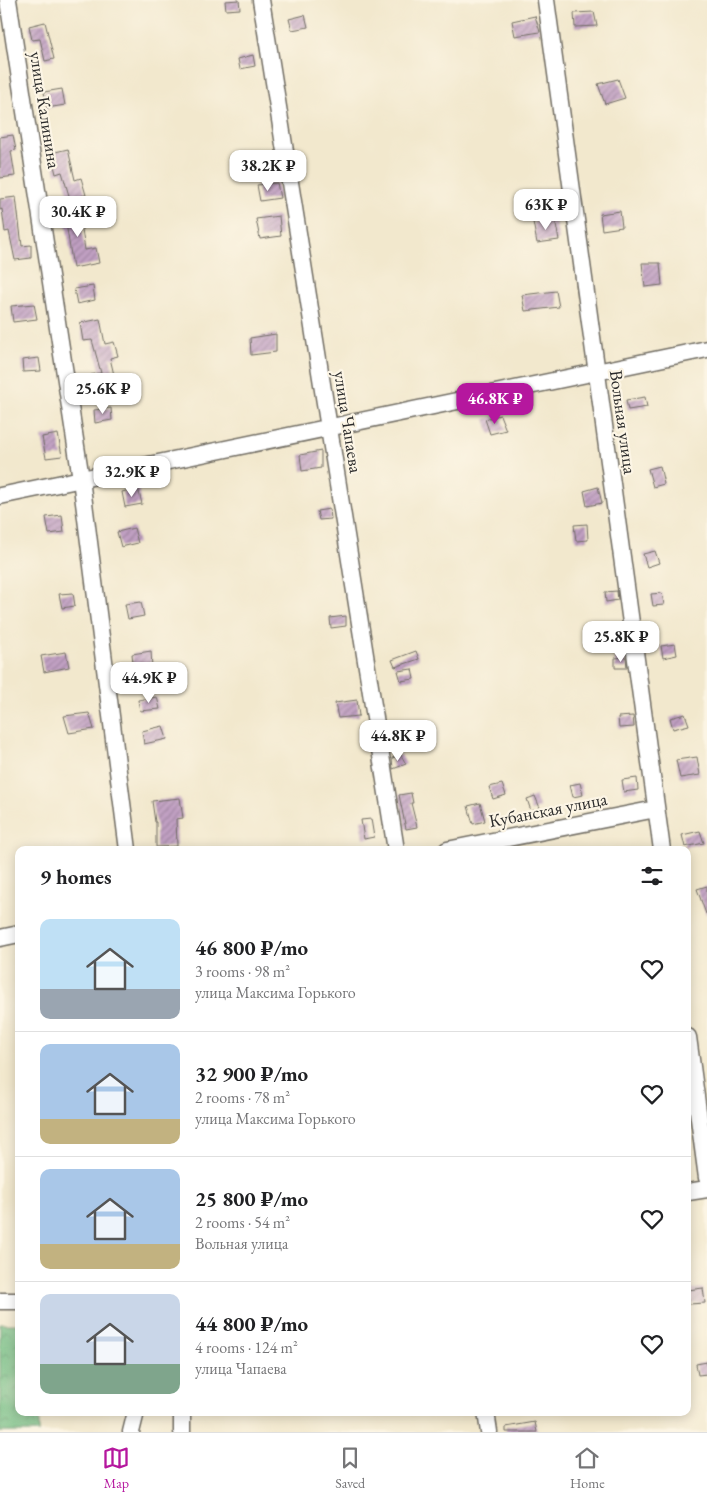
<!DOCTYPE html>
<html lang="en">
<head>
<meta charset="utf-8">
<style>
	body { margin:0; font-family:"EB Garamond",serif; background:#f6f6f6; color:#202124; height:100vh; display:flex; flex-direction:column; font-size:19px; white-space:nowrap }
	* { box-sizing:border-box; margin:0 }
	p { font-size:16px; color:#757577 }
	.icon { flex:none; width:28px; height:28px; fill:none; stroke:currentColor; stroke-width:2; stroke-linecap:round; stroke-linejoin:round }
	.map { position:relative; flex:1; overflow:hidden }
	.sheet { position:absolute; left:15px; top:846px; width:676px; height:570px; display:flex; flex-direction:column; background:#fff; border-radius:10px; box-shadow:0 2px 12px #0003 }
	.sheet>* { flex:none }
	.price { position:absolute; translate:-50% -42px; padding:0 11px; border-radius:10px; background:#fff; color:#222; font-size:16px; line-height:32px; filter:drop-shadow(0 1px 2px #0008) }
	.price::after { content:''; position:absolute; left:50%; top:30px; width:15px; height:11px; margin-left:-8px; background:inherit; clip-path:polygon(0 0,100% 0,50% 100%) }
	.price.current { background:#b5179e; color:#fff }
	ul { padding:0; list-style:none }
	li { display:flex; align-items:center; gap:15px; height:125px; padding:0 25px }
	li+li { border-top:1px solid #e0e0e0 }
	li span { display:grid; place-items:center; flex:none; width:140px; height:100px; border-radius:10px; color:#555 }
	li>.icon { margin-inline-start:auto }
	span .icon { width:60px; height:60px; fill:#fffc; stroke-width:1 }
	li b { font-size:21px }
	h2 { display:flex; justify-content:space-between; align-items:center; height:60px; padding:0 25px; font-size:21px }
	.tabs { display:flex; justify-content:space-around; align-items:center; height:70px; border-top:1px solid #e0e0e0; background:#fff; font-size:14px; color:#757577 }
	.tabs a { display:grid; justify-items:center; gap:2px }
	.tabs .current { color:#b5179e }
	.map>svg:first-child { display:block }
	.forest { fill:url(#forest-crowns); stroke:#507458 }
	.building { fill:url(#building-hatch) }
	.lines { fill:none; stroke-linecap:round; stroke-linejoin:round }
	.minor-casing { stroke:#716d64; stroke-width:19 }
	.minor { stroke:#fff; stroke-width:16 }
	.labels { text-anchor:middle; stroke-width:4.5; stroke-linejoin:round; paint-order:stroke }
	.street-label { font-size:18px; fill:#2b2b2b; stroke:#fcf5e5 }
</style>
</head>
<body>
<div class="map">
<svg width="707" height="1432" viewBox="0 0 707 1432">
	<defs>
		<pattern id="forest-crowns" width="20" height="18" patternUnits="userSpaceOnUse" patternTransform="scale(1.25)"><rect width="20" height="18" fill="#74bd84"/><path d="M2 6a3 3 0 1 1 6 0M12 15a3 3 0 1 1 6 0" fill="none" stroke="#5f9a6c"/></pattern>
		<pattern id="building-hatch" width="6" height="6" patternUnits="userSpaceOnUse" patternTransform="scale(1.25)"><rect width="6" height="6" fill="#c1a0c3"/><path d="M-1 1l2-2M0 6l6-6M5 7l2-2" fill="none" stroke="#9d839f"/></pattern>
	</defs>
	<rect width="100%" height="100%" fill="#fcf5e5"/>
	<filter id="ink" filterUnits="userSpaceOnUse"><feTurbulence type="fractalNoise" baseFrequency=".02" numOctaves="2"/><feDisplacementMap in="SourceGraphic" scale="10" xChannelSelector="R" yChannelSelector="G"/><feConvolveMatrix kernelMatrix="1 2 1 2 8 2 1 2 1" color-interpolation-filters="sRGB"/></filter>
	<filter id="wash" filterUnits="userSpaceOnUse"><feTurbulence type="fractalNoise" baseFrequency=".0096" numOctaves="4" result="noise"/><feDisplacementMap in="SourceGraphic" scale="20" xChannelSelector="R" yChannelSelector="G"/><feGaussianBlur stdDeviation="1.12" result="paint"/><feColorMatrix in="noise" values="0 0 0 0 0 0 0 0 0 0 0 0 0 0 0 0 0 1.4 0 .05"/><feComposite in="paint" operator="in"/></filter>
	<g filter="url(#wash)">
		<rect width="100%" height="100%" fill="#f2e8cd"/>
		<!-- forest -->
		<path class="forest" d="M0,1324H19V1412L39,1413V1432H0Z"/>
		<g id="blocks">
			<!-- building -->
			<path class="building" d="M239,0L240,9L226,10L225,1Z
				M594,12L597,26L575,27L574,13Z
				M305,15L308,27L292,30L289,19Z
				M535,16L540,32L515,36L512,21Z
				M45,22L54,59L45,61L40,39L32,40L29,26Z
				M253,55L255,66L240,69L238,59Z
				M618,79L625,98L605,104L598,84Z
				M62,89L65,105L47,108L44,92Z
				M13,135L16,150L11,151L15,176L0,178V137Z
				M68,149L75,180L81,178L86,195L70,199L62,172L56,174L51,153Z
				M277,183L280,198L260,201L257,185Z
				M16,197L22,246L31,245V258L15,260L9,231L5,232L2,209L0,210V199Z
				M78,202L85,250L96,248L99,263L73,268L65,216H64L61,206Z
				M620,211L622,227L602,230L600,214Z
				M279,216L281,236L260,239L256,219Z
				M555,219L559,240L537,243L533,222Z
				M642,263H660L662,285L645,287Z
				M93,286L95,300L77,304L74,289Z
				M556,291L559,307L525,311L522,295Z
				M34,304L37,319L13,322L11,306Z
				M100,319L105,344L114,342L118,356L110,358L117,388L95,392L91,375L101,373L92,340L83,341L80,323Z
				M276,334V352L251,355L250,338Z
				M39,358L41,371L23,372L22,360Z
				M645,397L647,407L628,410L626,400Z
				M111,408L112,420L95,423L94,410Z
				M500,415L506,430L490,434L485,419Z
				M58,434L62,456L46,458L42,437Z
				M321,451V468L302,471L300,455Z
				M660,466L664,484L653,487L648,469Z
				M598,487L602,503L587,506L584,491Z
				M138,488L142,504L125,507L122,492Z
				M330,509L331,519L319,520L317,511Z
				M62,515L64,532L49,534L46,517Z
				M587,524L588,540L576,541L574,525Z
				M134,528L138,543L121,547L117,532Z
				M655,551L659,563L647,567L643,554Z
				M617,591L618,600L606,602L605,592Z
				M73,593L75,606L62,608L59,594Z
				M662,593L664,605L653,606L651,594Z
				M141,602L144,616L128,619L125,604Z
				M346,616V626L331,628L330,618Z
				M675,644L677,655L663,658L661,646Z
				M151,651L152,668L134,671L132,654Z
				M416,651L419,659L395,667L392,660Z
				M66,652L69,667L44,672L41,656Z
				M626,657L627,668H615V658Z
				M412,669L414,679L401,681L398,671Z
				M157,697L160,709L140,711L138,700Z
				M357,700L359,716L338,718L335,703Z
				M89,713L94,729L69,733L64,716Z
				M685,714L689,725L673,729L670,718Z
				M633,716L634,727L619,728L618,717Z
				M414,725L419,734L406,738L403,729Z
				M163,726L167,739L144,744L142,731Z
				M401,755L406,764L393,769L392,758Z
				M697,757L700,775L680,778L676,760Z
				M637,778L638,790L624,792L622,780Z
				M580,783L583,795L573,797L570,785Z
				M502,784L506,795L493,799L489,787Z
				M411,793L413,803H411L417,827L406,829L399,795Z
				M535,796L540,808L531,811L527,799Z
				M180,798L183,818L176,819L177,846L156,847V822H155L152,801Z
				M480,803L485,821L473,824L468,806Z
				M371,819L374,837L364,839L361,820Z
				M700,831L704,843L685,847L682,835Z
				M707,886V914H706L697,889Z
				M703,1288L705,1303L689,1304L688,1290Z
				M707,1362V1374L698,1375L696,1364Z
				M535,1422L537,1432H506V1427Z"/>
		</g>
	</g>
	<g filter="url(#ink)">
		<use href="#blocks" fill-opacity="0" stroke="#716d64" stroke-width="1"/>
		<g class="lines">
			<defs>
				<path id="minor" d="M8,0L81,479L128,850
					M261,0L396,850
					M546,0L662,850
					M0,496L707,349
					M447,850L656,809
					M0,938L19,934
					M688,1037L707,1178
					M688,1192L707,1189
					M0,1301H19
					M486,1412L489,1432
					M131,1432L136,1412
					M182,1432V1412"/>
			</defs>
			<!-- minor casing -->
			<use href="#minor" class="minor-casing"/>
			<!-- minor -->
			<use href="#minor" class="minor"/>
		</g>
	</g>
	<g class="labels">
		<!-- street labels -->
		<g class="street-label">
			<text transform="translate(45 110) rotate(81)" y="6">улица Калинина</text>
			<text transform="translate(348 422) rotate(81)" y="6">улица Чапаева</text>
			<text transform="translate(623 422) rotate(82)" y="6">Вольная улица</text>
			<text transform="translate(548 810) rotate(-11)" y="6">Кубанская улица</text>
		</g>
	</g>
</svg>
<b class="price" style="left:268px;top:192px">38.2K ₽</b>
<b class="price" style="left:546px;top:231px">63K ₽</b>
<b class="price" style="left:78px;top:238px">30.4K ₽</b>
<b class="price" style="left:103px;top:415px">25.6K ₽</b>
<b class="price current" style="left:495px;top:425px">46.8K ₽</b>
<b class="price" style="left:132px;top:498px">32.9K ₽</b>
<b class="price" style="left:621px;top:663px">25.8K ₽</b>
<b class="price" style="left:149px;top:704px">44.9K ₽</b>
<b class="price" style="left:398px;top:762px">44.8K ₽</b>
<section class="sheet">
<h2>9 homes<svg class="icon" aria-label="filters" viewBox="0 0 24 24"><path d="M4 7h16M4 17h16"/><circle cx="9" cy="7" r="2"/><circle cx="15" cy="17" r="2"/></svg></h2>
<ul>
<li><span style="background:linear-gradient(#bfe0f5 70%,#9aa5b1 0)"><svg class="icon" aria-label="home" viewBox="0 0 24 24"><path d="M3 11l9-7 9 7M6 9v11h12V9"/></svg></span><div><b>46 800 ₽/mo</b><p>3 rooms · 98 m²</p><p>улица Максима Горького</p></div><svg class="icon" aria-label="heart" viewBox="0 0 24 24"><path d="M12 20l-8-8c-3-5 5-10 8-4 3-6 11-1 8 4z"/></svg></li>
<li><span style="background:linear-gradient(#a9c7e8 75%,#c2b280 0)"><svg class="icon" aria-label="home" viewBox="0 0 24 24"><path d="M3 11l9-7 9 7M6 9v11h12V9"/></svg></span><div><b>32 900 ₽/mo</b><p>2 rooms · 78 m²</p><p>улица Максима Горького</p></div><svg class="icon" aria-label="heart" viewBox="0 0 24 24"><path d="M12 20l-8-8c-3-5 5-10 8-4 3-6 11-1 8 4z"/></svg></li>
<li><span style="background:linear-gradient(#a9c7e8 75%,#c2b280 0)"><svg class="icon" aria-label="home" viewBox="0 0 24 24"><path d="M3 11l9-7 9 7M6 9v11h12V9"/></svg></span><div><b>25 800 ₽/mo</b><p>2 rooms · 54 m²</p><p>Вольная улица</p></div><svg class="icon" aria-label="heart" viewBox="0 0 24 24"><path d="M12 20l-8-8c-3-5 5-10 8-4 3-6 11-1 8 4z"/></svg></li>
<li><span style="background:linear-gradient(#c9d6e8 70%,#7fa58c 0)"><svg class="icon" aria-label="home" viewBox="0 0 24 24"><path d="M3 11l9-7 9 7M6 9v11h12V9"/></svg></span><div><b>44 800 ₽/mo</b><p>4 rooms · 124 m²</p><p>улица Чапаева</p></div><svg class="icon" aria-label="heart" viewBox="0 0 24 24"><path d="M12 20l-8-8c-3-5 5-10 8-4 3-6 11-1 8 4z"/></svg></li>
</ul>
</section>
</div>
<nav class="tabs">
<a class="current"><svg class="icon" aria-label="map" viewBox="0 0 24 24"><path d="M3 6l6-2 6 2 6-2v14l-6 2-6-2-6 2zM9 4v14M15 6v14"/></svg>Map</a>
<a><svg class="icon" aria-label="saved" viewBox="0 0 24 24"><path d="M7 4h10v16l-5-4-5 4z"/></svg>Saved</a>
<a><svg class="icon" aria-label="home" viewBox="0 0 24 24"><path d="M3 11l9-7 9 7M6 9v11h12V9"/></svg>Home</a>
</nav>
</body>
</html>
